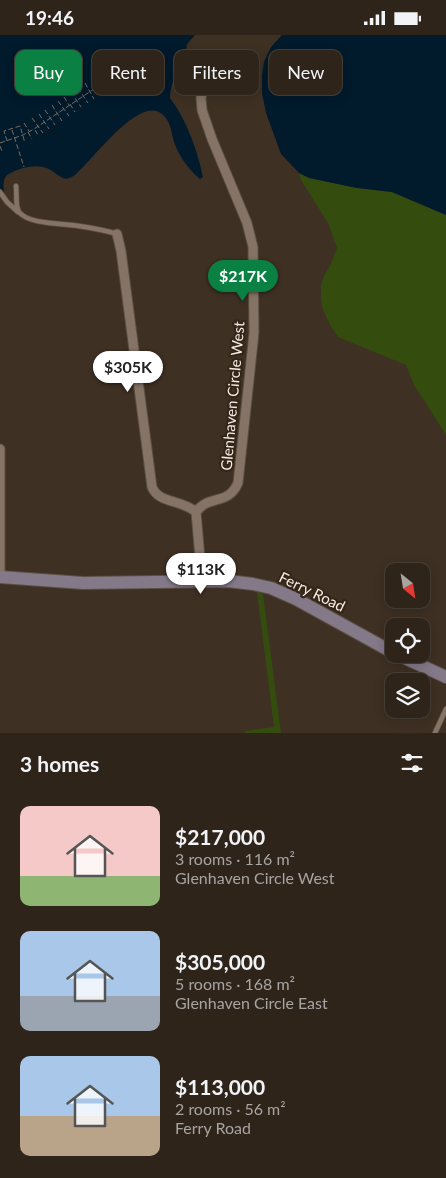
<!DOCTYPE html>
<html lang="en">
<head>
<meta charset="utf-8">
<style>
	body { margin:0; font-family:Lato,sans-serif; background:#3a3027; color:#f1f3f6; height:100vh; display:flex; flex-direction:column; font-size:19px; white-space:nowrap }
	* { box-sizing:border-box; margin:0 }
	p { font-size:16px; color:#a7a4a2 }
	.icon { flex:none; width:28px; height:28px; fill:none; stroke:currentColor; stroke-width:2; stroke-linecap:round; stroke-linejoin:round }
	.map { position:relative; height:698px; overflow:hidden }
	.panel { display:flex; flex-direction:column; background:#2e241a; flex:1 }
	.panel>* { flex:none }
	.hud { position:absolute; left:15px; top:15px; width:416px; height:45px; display:flex; gap:10px }
	.needle { width:32px; rotate:150deg }
	.tools { position:absolute; left:385px; top:528px; display:grid; gap:10px }
	.tools a { display:grid; place-items:center; width:45px; height:45px; border-radius:10px; background:#2e241a; box-shadow:0 2px 12px #0003,0 0 0 1px #494139; font-size:25px }
	.price { position:absolute; translate:-50% -42px; padding:0 11px; border-radius:18px; background:#fff; color:#222; font-size:16px; line-height:32px; filter:drop-shadow(0 1px 2px #0008) }
	.price::after { content:''; position:absolute; left:50%; top:30px; width:15px; height:11px; margin-left:-8px; background:inherit; clip-path:polygon(0 0,100% 0,50% 100%) }
	.price.active { background:#0b8043; color:#fff }
	ul { padding:0; list-style:none }
	li { display:flex; align-items:center; gap:15px; height:125px; padding:0 20px }
	li span { display:grid; place-items:center; flex:none; width:140px; height:100px; border-radius:10px; color:#555 }
	li>.icon { margin-inline-start:auto }
	span .icon { width:60px; height:60px; fill:#fffc; stroke-width:1 }
	li b { font-size:21px }
	h2 { display:flex; justify-content:space-between; align-items:center; height:60px; padding:0 20px; font-size:21px }
	.pill { padding:0 18px; border-radius:10px; background:#2e241a; box-shadow:0 2px 12px #0003,0 0 0 1px #494139; font-size:18px; line-height:45px }
	.pill.active { background:#0b8043; color:#fff }
	.status { display:flex; justify-content:space-between; align-items:center; height:35px; padding:0 25px; background:#2e241a; direction:ltr }
	.status svg { height:14px; fill:currentColor }
	.map>svg:first-child { display:block }
	.green { fill:#344c0e }
	.water { fill:#011a2c }
	.lines { fill:none; stroke-linecap:round; stroke-linejoin:round }
	.service-casing { stroke:#5b4f43; stroke-width:6 }
	.minor-casing { stroke:#5b4f43; stroke-width:11 }
	.secondary-casing { stroke:#5b4f43; stroke-width:14 }
	.path { stroke:#7a6d62; stroke-width:1; stroke-dasharray:5 2.5; stroke-linecap:butt }
	.service { stroke:#857465; stroke-width:4.5 }
	.minor { stroke:#857465; stroke-width:9 }
	.secondary { stroke:#847989; stroke-width:12 }
	.labels { text-anchor:middle; stroke-width:4.5; stroke-linejoin:round; paint-order:stroke }
	.street-label { font-size:15px; fill:#f6ece4; stroke:#342619 }
</style>
</head>
<body>
<div class="status"><b>19:46</b><svg viewBox="0 0 49 12"><path d="M0 12V9h3v3zM5 12V6h3v6zM10 12V3h3v9zM15 12V0h3v12zM26 1h20v11H26zM47 4h2v5h-2z"/></svg></div>
<div class="map">
<svg width="446" height="698" viewBox="0 0 446 698">
	<rect width="100%" height="100%" fill="#3e3023"/>
	<!-- green -->
	<path class="green" d="M299,138L309,143L357,153L392,157L446,180V400L414,350L406,330L338,302L330,290L323,275L321,265V250L323,243L331,229L337,213L328,188L301,145Z
		M257,557L263,559L281,698H245V696L274,692Z"/>
	<!-- water -->
	<path class="water" d="M0,0H195L187,9L186,15L190,22C178,37 171,43 170,63C187,86 197,114 203,142L200,144C189,135 179,121 174,107C171,97 171,86 162,79C139,60 92,126 76,139C74,141 70,143 66,144C59,142 56,138 49,134C36,128 19,133 7,140C3,144 3,151 4,157L0,160Z
		M282,0H446V180L392,157L357,153L309,143L299,138L281,119L266,78L262,58V40L264,27L271,12Z"/>
	<g class="lines">
		<defs>
			<path id="service" d="M16,151C17,158 15,171 19,177C29,190 64,188 79,191C92,193 105,195 117,199
				M0,157L7,167L18,177
				M435,698L446,674"/>
			<path id="minor" d="M117,199L121,216L152,452C159,469 181,464 196,477
				M0,414V542
				M196,477C209,459 228,471 238,448L254,298L253,212L247,188L212,104L202,75L201,63L204,51
				M196,477L202,546"/>
			<path id="secondary" d="M0,542L83,548L228,546L253,549L271,553L296,564L394,618
				M396,619L446,642"/>
		</defs>
		<!-- service casing -->
		<use href="#service" class="service-casing"/>
		<!-- minor casing -->
		<use href="#minor" class="minor-casing"/>
		<!-- secondary casing -->
		<use href="#secondary" class="secondary-casing"/>
		<!-- path -->
		<path class="path" d="M111,32L120,46
			M103,47L108,54
			M85,48L94,64
			M96,52L101,59
			M78,53L88,68
			M71,57L81,72
			M64,62L69,70
			M58,66L69,81
			M70,69L75,77
			M52,70L62,86
			M45,75L55,90
			M39,79L49,94
			M32,83L43,98
			M24,88L29,96
			M12,95L24,132
			M35,95L38,100
			M28,97L32,104
			M7,106L4,96L20,91L25,108
			M0,108L23,100L34,94L118,38
			M0,111L2,116"/>
		<!-- service -->
		<use href="#service" class="service"/>
		<!-- minor -->
		<use href="#minor" class="minor"/>
		<!-- secondary -->
		<use href="#secondary" class="secondary"/>
	</g>
	<g class="labels">
		<!-- street labels -->
		<g class="street-label">
			<text transform="translate(233 361) rotate(-85)" y="5">Glenhaven Circle West</text>
			<text transform="translate(312 557) rotate(26)" y="5">Ferry Road</text>
		</g>
	</g>
</svg>
<div class="tools">
<a><svg class="needle" viewBox="-14 -14 28 28"><path d="M0-13l5 13h-10z" fill="#e53935"/><path d="M0 13l5-13h-10z" fill="#a7a4a2"/></svg></a>
<a><svg class="icon" aria-label="locate" viewBox="0 0 24 24"><circle cx="12" cy="12" r="6"/><path d="M12 2v4M12 18v4M2 12h4M18 12h4"/></svg></a>
<a><svg class="icon" aria-label="layers" viewBox="0 0 24 24"><path d="M12 4l9 5-9 5-9-5zM3 14l9 5 9-5"/></svg></a>
</div>
<b class="price active" style="left:243px;top:267px">$217K</b>
<b class="price" style="left:128px;top:358px">$305K</b>
<b class="price" style="left:201px;top:560px">$113K</b>
<div class="hud">
<a class="pill active">Buy</a>
<a class="pill">Rent</a>
<a class="pill">Filters</a>
<a class="pill">New</a>
</div>
</div>
<section class="panel">
<h2>3 homes<svg class="icon" aria-label="filters" viewBox="0 0 24 24"><path d="M4 7h16M4 17h16"/><circle cx="9" cy="7" r="2"/><circle cx="15" cy="17" r="2"/></svg></h2>
<ul>
<li><span style="background:linear-gradient(#f6c9c9 70%,#8fb573 0)"><svg class="icon" aria-label="home" viewBox="0 0 24 24"><path d="M3 11l9-7 9 7M6 9v11h12V9"/></svg></span><div><b>$217,000</b><p>3 rooms · 116 m²</p><p>Glenhaven Circle West</p></div></li>
<li><span style="background:linear-gradient(#a9c7e8 65%,#9aa5b1 0)"><svg class="icon" aria-label="home" viewBox="0 0 24 24"><path d="M3 11l9-7 9 7M6 9v11h12V9"/></svg></span><div><b>$305,000</b><p>5 rooms · 168 m²</p><p>Glenhaven Circle East</p></div></li>
<li><span style="background:linear-gradient(#a9c7e8 60%,#b9a48a 0)"><svg class="icon" aria-label="home" viewBox="0 0 24 24"><path d="M3 11l9-7 9 7M6 9v11h12V9"/></svg></span><div><b>$113,000</b><p>2 rooms · 56 m²</p><p>Ferry Road</p></div></li>
</ul>
</section>
</body>
</html>
